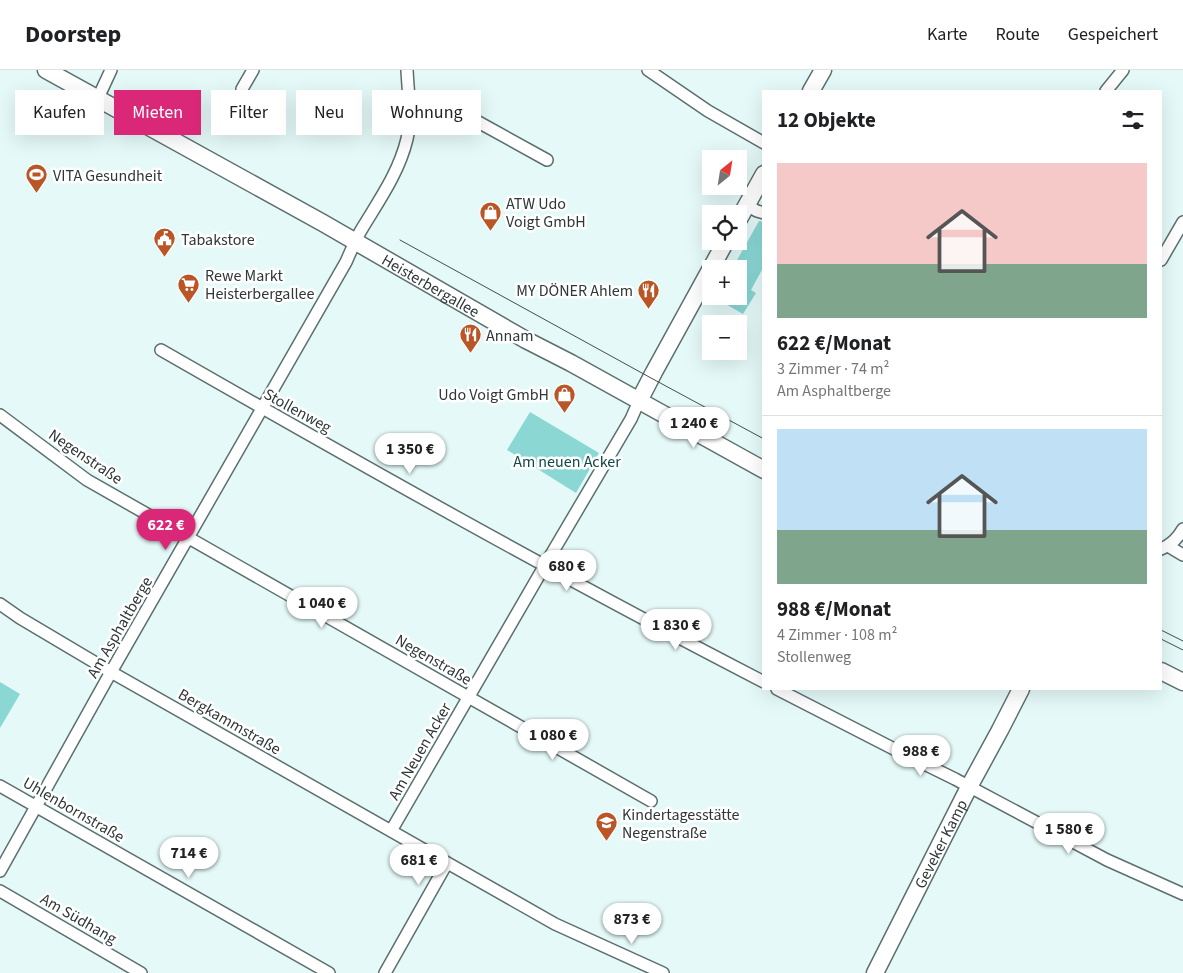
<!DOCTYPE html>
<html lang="de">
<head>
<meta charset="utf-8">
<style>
	body { margin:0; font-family:"Source Sans 3",sans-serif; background:#f2f2f2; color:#202124; height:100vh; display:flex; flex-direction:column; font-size:19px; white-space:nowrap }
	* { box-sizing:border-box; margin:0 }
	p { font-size:16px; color:#757577 }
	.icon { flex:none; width:28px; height:28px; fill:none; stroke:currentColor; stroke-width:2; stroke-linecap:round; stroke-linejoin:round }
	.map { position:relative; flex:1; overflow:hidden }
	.sheet { position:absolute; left:762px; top:20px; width:400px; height:600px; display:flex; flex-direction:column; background:#fff; border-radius:0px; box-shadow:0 5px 20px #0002 }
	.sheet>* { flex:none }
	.guide { position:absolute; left:15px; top:20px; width:475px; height:45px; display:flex; gap:10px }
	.needle { width:32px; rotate:30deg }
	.buttons { position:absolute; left:702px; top:80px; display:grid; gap:10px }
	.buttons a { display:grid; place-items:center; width:45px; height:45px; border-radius:0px; background:#fff; box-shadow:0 5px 20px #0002; font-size:25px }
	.price { position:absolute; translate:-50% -42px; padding:0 11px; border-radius:18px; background:#fff; color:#222; font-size:16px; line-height:32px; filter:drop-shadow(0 1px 2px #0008) }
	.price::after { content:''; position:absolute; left:50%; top:30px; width:15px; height:11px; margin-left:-8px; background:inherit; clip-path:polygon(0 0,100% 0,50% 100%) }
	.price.on { background:#db2777; color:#fff }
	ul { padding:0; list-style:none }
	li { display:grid; align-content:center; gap:10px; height:265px; padding:0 15px }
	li+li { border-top:1px solid #e0e0e0 }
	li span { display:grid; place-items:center; height:155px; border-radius:0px; color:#555 }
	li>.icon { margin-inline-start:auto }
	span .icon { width:90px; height:90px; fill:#fffc; stroke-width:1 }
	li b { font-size:21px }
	h2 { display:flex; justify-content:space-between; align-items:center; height:60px; padding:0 15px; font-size:21px }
	.chip { padding:0 18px; border-radius:0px; background:#fff; box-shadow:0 5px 20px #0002; font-size:18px; line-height:45px }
	.chip.on { background:#db2777; color:#fff }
	header { display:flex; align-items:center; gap:30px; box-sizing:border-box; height:70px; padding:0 25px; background:#fff; border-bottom:1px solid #e0e0e0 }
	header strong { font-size:24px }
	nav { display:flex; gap:28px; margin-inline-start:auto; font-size:18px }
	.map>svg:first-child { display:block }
	.green { fill:#8ad7d4 }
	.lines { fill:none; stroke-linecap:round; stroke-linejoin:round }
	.street-casing { stroke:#5c6f6e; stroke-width:14 }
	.secondary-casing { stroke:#5c6f6e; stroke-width:19 }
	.street { stroke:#fff; stroke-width:11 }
	.secondary { stroke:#fff; stroke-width:16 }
	.tram { stroke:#444e4d; stroke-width:1 }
	.labels { text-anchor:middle; stroke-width:5; stroke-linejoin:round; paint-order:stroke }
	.poi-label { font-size:16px; fill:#2f3837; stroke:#fff; text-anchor:start }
	.street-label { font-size:16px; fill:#2f3837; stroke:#fff }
	.park-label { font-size:16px; fill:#104847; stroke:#fff }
</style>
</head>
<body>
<header>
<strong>Doorstep</strong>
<nav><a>Karte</a><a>Route</a><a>Gespeichert</a></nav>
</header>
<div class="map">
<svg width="1183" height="903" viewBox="0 0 1183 903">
	<rect width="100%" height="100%" fill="#e4f9f8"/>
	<!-- green -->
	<path class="green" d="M759,151L764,152V196L751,220L756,223L743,244L715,228L716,226H739V199H732Z
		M530,342L599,383L576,423L507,380Z
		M0,612L20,624L0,658Z"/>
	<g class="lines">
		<defs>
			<path id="street" d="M648,0L708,41L764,73
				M242,19L253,0
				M1106,21L1123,0
				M98,28L111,0
				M409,40H446L471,48L547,90
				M746,135L757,141L764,143
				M1161,190L1183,152
				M161,280C360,394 560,507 764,612
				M0,345L87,410L651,731
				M1168,476L1183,485
				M1161,479C1171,475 1178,468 1183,459
				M0,534L20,548L111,602L555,854L663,903
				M777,619L894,679L955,709L1107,790L1183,824
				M0,716L329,903
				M391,761L545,495L631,349L639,331
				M0,801L111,602L346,192C351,181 356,168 363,157C380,129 399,102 407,69C412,47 408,22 407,0
				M0,821L141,903
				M385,903L447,793"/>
			<g id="secondary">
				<path id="s1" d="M46,0L323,153L526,270L571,293L764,400"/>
				<path d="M811,21L823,0"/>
				<path d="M739,149L764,104"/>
				<path d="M639,331L654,302L726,171"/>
				<path d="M1161,601L1183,612"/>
				<path id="s2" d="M875,903L969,717L1000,660L1021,619"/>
			</g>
		</defs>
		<!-- street casing -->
		<use href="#street" class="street-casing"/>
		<!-- secondary casing -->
		<use href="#secondary" class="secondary-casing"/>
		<!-- street -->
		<use href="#street" class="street"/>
		<!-- secondary -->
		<use href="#secondary" class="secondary"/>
		<!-- tram -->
		<path class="tram" d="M400,170L651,308L764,369
			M1161,560L1183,571
			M1161,569L1183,580"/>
	</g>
	<!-- icons -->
	<defs>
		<symbol id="stadium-pin" viewBox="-11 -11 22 30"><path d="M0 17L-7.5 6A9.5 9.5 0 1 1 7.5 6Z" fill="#ba5526" stroke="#fff"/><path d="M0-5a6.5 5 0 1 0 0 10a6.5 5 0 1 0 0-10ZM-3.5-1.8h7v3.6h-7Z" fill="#fff"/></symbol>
		<symbol id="shop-pin" viewBox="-11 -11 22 30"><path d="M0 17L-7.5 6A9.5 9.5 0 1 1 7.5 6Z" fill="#ba5526" stroke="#fff"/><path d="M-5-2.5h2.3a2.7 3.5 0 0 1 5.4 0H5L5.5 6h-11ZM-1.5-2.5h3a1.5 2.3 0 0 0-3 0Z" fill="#fff"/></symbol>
		<symbol id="civic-pin" viewBox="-11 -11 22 30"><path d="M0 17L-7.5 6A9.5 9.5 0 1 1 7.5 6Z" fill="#ba5526" stroke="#fff"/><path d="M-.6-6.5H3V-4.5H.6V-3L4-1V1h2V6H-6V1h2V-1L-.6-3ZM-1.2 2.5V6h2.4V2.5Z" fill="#fff"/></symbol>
		<symbol id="supermarket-pin" viewBox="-11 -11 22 30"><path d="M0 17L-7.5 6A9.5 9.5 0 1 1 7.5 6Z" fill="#ba5526" stroke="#fff"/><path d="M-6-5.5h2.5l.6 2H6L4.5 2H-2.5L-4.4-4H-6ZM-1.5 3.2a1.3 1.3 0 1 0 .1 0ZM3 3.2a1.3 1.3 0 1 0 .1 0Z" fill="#fff"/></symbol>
		<symbol id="restaurant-pin" viewBox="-11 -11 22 30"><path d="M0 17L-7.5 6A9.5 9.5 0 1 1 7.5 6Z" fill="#ba5526" stroke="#fff"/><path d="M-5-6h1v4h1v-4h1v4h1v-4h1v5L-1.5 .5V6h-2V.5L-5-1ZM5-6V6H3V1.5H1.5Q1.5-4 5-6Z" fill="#fff"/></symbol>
		<symbol id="school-pin" viewBox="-11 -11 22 30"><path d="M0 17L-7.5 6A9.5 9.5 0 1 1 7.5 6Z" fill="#ba5526" stroke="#fff"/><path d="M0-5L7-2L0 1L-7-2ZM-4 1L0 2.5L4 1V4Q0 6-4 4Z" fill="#fff"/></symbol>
	</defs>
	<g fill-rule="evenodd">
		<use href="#stadium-pin" x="24" y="92" width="25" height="34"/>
		<use href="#shop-pin" x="478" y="130" width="25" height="34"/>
		<use href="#civic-pin" x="152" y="156" width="25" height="34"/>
		<use href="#supermarket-pin" x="176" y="202" width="25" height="34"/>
		<use href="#restaurant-pin" x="636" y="208" width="25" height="34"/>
		<use href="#restaurant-pin" x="458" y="252" width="25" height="34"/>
		<use href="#shop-pin" x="552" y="312" width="25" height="34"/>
		<use href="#school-pin" x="594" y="740" width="25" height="34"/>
	</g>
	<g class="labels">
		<!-- poi labels -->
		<g class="poi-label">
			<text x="53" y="111">VITA Gesundheit</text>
			<text x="506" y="139">ATW Udo<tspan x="506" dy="18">Voigt GmbH</tspan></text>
			<text x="181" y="175">Tabakstore</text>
			<text x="205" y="211">Rewe Markt<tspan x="205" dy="18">Heisterbergallee</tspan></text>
			<text x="633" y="226" text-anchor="end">MY DÖNER Ahlem</text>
			<text x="486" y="271">Annam</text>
			<text x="549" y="330" text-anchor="end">Udo Voigt GmbH</text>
			<text x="622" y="750">Kindertagesstätte<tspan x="622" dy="18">Negenstraße</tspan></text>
		</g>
		<!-- street labels -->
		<g class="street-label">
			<text dy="6" stroke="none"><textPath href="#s1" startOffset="441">Heisterbergallee</textPath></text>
			<text transform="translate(298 340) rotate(29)" y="6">Stollenweg</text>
			<text transform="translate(86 386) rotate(34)" y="6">Negenstraße</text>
			<text transform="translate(119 557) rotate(-60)" y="6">Am Asphaltberge</text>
			<text transform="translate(434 589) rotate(30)" y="6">Negenstraße</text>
			<text transform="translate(230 651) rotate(30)" y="6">Bergkammstraße</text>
			<text transform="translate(419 681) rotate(-60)" y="6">Am Neuen Acker</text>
			<text transform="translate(74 739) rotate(30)" y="6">Uhlenbornstraße</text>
			<text dy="6" stroke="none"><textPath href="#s2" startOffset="145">Geveker Kamp</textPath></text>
			<text transform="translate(79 848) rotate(30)" y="6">Am Südhang</text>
		</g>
		<!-- park labels -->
		<g class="park-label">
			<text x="567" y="397">Am neuen Acker</text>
		</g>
	</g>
</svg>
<div class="buttons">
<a><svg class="needle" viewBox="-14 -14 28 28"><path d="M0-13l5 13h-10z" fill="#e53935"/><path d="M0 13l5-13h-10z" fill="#757577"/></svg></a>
<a><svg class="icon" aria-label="locate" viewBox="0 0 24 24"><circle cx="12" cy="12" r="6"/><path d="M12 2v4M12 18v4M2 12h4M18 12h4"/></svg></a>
<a>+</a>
<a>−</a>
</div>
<b class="price" style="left:694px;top:379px">1 240 €</b>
<b class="price" style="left:410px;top:405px">1 350 €</b>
<b class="price on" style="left:166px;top:481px">622 €</b>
<b class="price" style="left:567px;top:522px">680 €</b>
<b class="price" style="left:322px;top:559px">1 040 €</b>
<b class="price" style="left:676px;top:581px">1 830 €</b>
<b class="price" style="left:553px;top:691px">1 080 €</b>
<b class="price" style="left:921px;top:707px">988 €</b>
<b class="price" style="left:1069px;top:785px">1 580 €</b>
<b class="price" style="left:189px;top:809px">714 €</b>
<b class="price" style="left:419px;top:816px">681 €</b>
<b class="price" style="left:632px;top:875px">873 €</b>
<div class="guide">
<a class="chip">Kaufen</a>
<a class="chip on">Mieten</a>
<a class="chip">Filter</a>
<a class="chip">Neu</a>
<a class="chip">Wohnung</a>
</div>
<section class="sheet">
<h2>12 Objekte<svg class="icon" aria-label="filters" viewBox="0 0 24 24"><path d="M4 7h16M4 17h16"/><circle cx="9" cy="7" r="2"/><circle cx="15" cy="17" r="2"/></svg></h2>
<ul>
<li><span style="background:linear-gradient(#f6c9c9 65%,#7fa58c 0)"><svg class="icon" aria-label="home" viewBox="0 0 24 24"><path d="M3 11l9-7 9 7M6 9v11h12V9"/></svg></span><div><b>622 €/Monat</b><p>3 Zimmer · 74 m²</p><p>Am Asphaltberge</p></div></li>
<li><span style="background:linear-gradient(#bfe0f5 65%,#7fa58c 0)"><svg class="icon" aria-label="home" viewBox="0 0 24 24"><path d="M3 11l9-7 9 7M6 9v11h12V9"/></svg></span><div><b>988 €/Monat</b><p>4 Zimmer · 108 m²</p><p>Stollenweg</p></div></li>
</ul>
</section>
</div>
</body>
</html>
